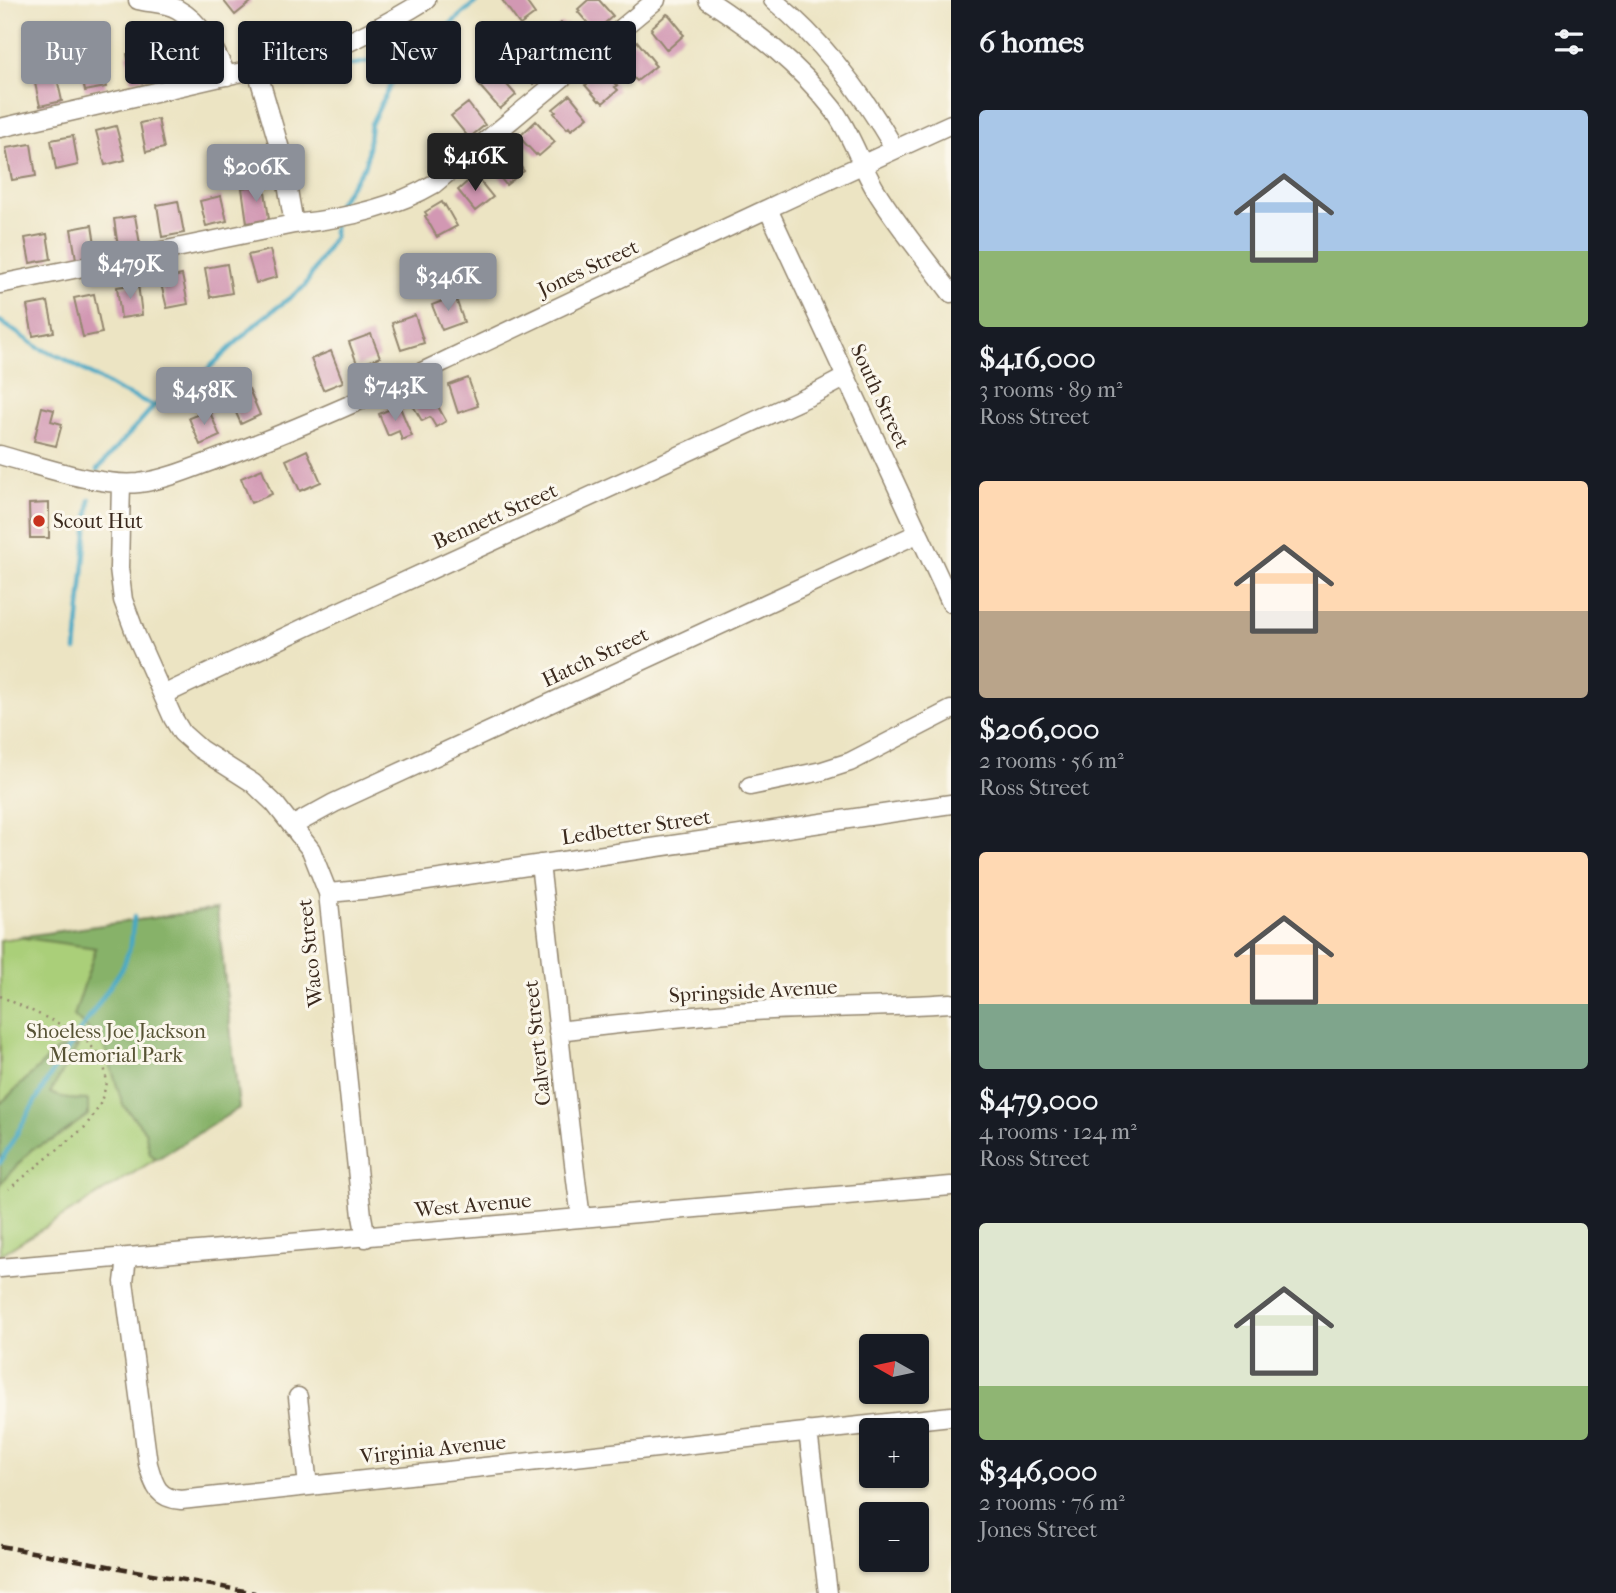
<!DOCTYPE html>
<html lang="en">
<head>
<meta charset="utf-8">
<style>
	body { margin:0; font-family:"IM FELL French Canon",serif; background:#20242c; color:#f1f3f6; height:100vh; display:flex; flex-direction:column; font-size:26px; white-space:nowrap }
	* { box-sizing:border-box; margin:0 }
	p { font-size:23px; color:#9ea1a6 }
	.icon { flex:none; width:38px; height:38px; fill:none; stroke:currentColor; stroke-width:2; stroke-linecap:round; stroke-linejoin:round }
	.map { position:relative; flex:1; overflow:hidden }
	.panel { display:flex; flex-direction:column; background:#171b24; width:665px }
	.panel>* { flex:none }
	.banner { position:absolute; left:21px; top:21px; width:665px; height:63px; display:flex; gap:14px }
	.needle { width:46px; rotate:279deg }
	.buttons { position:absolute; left:859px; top:1334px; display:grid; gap:14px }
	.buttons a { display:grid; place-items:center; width:70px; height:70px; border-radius:7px; background:#171b24; box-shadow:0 2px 5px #0004; font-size:35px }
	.price { position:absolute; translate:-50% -60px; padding:0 16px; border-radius:7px; background:#8c9099; color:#fff; font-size:23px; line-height:46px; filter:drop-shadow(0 2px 4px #0008) }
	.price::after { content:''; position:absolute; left:50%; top:42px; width:21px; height:16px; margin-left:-10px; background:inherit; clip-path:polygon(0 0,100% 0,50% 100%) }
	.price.on { background:#222; color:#fff }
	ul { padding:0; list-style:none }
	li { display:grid; align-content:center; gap:14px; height:371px; padding:0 28px }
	li span { display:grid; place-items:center; height:217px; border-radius:7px; color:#555 }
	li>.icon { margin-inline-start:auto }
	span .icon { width:126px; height:126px; fill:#fffc; stroke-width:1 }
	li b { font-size:30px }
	h2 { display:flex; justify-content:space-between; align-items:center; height:84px; padding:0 28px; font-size:30px }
	.tag { padding:0 24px; border-radius:7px; background:#171b24; box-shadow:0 2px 5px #0004; font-size:24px; line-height:63px }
	.tag.on { background:#8c9099; color:#fff }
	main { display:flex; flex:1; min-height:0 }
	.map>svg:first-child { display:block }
	.green { fill:#aacf79; stroke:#727c4c; stroke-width:2 }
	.forest { fill:#87b269; stroke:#616e44; stroke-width:2 }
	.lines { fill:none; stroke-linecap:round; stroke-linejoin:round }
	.stream { stroke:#45a8c4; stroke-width:4.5 }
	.building { fill:#d298b3 }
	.minor-casing { stroke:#948770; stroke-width:21 }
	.path { stroke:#948770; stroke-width:2.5; stroke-dasharray:2 5; stroke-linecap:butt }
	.minor { stroke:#fff; stroke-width:18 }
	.rail { stroke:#3b2a1e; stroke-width:4.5; stroke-dasharray:10 5; stroke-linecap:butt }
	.poi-dot { fill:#c8321e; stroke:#fbf7ec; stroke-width:2.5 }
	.labels { text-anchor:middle; stroke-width:6; stroke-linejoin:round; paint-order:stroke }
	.street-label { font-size:21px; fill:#3b2a1e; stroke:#fbf7ec }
	.poi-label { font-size:21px; fill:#3b2a1e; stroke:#fbf7ec; text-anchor:start }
	.park-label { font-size:21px; fill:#575335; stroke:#fbf7ec }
</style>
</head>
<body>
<main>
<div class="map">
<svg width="951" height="1593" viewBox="0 0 951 1593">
	<rect width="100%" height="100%" fill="#fbf7ec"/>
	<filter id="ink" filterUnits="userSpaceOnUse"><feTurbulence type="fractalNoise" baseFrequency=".0143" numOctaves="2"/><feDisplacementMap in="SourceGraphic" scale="14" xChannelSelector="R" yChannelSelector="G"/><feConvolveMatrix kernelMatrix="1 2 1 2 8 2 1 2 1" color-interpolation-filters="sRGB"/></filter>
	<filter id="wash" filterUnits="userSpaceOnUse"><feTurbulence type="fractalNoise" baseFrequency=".00686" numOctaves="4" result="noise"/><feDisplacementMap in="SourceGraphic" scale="28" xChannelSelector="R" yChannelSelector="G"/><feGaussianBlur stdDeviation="1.57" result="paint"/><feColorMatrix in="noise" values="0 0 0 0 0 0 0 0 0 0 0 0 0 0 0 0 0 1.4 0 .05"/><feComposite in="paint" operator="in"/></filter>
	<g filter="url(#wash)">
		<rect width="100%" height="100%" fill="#ece4c3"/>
		<!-- green -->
		<path class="green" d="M217,909L239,1108L0,1255V940Z"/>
		<!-- forest -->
		<path class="forest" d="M217,909L239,1108L157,1159L150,1154L145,1131L123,1105L104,1045L74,1016L96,948L18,937Z
			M78,1046L50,1093L68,1099L88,1100V1115L53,1140L32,1149L0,1184V1104L57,1050Z"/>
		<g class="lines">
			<!-- stream -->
			<path class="stream" d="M337,67C359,65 383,55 405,63
				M335,215V208L366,164L371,124L398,70L478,0
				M0,321L39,348L65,359L119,391L139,399L154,406
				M97,470L154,406L194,382L258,322L304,287L334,237V224
				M76,650L90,499
				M0,1163L48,1079L123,967L131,944L134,917"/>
		</g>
		<g id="blocks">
			<!-- building -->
			<path class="building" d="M223,0H250L251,2L235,15Z
				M502,0H525L535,14L520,25Z
				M588,0H599L613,16L597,30L594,27L592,28L578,12L580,11L578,9Z
				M667,14L669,15L682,31L681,32L684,35L667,50L651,30L652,29L651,28Z
				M561,23L564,25L566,24L579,40L577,41L580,44L565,57L562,54L561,55L545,37Z
				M632,40L635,43L637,41L654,62L653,63L656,66L637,81L635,79H634L616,59L618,57L616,54Z
				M93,48L96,65L101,64L106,87L85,91L81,71H84L80,51Z
				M531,49L549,70L533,84L531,81L529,82L517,69L519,67L515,62Z
				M147,50L151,77L131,80L127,54Z
				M53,60L62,101L40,106L31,65Z
				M600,68L602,71L603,70L617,86L615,87L618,90L603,103L600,100L599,101L585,85L587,84L585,81Z
				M494,70L516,95L500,109L478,84Z
				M570,95L588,117L571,130L569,127L567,129L554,113L556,112L553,109Z
				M468,103L485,125L469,138L451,116Z
				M158,119L164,148L146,152L140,123Z
				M536,121L555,142L539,156L537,154L536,155L521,139L523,137L521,135Z
				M116,126L125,160L105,165L96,131Z
				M73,136L78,165L56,170L51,140Z
				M31,144L36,176L12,180L6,148Z
				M508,150L524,171L506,185L490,164Z
				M475,175L493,197L475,211L458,190Z
				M264,184L269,219L247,223L242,188Z
				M221,196L227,221L206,226L200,201Z
				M178,201L184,233L162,237L157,205Z
				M442,202L444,206L445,205L457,226L437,237L425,216L427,215L425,212Z
				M135,216L140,244L118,247L114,219Z
				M92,225L97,256L76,259L71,229Z
				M47,234L51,259L30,263L25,238Z
				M270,250L277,277L256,283L248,255Z
				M227,264L232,293L210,297L205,268Z
				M182,275L188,304L167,308L160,280Z
				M138,284L142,315L121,318L117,287Z
				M94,294L102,333L83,337L74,298Z
				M455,296L464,322L442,330L432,305Z
				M48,302L54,332L33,336L27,306Z
				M415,315L424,343L401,350L392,323Z
				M371,334L380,357L358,366L349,342Z
				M331,351L343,382L323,390L311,359Z
				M468,378L478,406L458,413L449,385Z
				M249,389L260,415L241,424L229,397Z
				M431,394L446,421L436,427L430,417L422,421L412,404Z
				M399,405L412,436L402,440L399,431L388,436L379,414Z
				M42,407L54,410L51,421L62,424L56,446L34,441Z
				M209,410L220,436L200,445L189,418Z
				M307,450L321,482L300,491L286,460Z
				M262,469L272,494L251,503L241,478Z
				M49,503V538H30L29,504Z"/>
		</g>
	</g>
	<g filter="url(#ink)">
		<use href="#blocks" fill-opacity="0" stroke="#948770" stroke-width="2"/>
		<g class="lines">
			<defs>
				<path id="minor" d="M138,0C150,3 166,3 177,9C203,23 215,50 227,76
					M708,0C755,31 798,64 833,109C851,133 860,163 875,189C897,225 926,259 951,293
					M773,0C823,41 863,94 895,149
					M257,70L282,156L294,224
					M0,128L320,54C357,40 392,21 426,0
					M768,209L951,603
					M0,284L294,224C342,219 392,209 434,184L656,0
					M0,455C40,466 99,487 139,483C169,479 197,466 225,456C299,428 372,396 443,362C612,282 781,201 951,124
					M121,484L119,568L123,600L136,635L173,718L182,733L200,749L253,783L275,804L311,850L328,893L362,1216L366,1238
					M163,695L321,620L816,393L846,377
					M750,786L822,771L850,762L951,710
					M292,826L334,803L919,533
					M540,864C554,982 565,1100 581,1218
					M328,893L372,889L951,804
					M558,1031C618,1024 678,1017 738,1012C809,1007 880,1008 951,1003
					M127,1258L124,1282L148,1464C154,1485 157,1498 181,1500L951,1416
					M0,1268L951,1186
					M298,1397L308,1486
					M808,1431L828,1593"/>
			</defs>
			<!-- minor casing -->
			<use href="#minor" class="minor-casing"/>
			<!-- path -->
			<path class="path" d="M0,996L66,1027L87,1042L103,1058L107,1083L99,1107L85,1127L9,1189"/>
			<!-- minor -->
			<use href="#minor" class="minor"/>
			<!-- rail -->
			<path class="rail" d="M0,1546L255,1593"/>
		</g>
	</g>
	<!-- markers -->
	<circle class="poi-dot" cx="39" cy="521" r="7"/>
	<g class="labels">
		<!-- street labels -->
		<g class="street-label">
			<text transform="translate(588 268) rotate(-25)" y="7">Jones Street</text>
			<text transform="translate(880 396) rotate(65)" y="7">South Street</text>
			<text transform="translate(495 516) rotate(-24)" y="7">Bennett Street</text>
			<text transform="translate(595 657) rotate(-25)" y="7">Hatch Street</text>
			<text transform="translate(636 827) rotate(-8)" y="7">Ledbetter Street</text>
			<text transform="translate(310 953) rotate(-96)" y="7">Waco Street</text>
			<text transform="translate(753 991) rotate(-3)" y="7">Springside Avenue</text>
			<text transform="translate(537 1043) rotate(-96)" y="7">Calvert Street</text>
			<text transform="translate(473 1205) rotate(-5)" y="7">West Avenue</text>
			<text transform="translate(433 1449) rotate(-6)" y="7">Virginia Avenue</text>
		</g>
		<!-- poi labels -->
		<g class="poi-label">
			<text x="53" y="528">Scout Hut</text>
		</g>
		<!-- park labels -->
		<g class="park-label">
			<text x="116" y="1038">Shoeless Joe Jackson<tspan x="116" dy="24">Memorial Park</tspan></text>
		</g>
	</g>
</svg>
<div class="buttons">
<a><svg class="needle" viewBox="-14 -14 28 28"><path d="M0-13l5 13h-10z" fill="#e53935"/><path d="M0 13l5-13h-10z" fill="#9ea1a6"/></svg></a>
<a>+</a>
<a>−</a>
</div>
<b class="price on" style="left:475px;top:193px">$416K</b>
<b class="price" style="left:256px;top:204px">$206K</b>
<b class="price" style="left:130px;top:301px">$479K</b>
<b class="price" style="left:448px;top:313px">$346K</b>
<b class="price" style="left:395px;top:423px">$743K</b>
<b class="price" style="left:204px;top:427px">$458K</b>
<div class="banner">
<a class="tag on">Buy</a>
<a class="tag">Rent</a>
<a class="tag">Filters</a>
<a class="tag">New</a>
<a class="tag">Apartment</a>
</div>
</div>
<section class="panel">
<h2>6 homes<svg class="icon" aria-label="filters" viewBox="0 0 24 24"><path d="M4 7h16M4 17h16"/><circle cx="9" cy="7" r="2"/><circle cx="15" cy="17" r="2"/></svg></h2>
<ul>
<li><span style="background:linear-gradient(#a9c7e8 65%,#8fb573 0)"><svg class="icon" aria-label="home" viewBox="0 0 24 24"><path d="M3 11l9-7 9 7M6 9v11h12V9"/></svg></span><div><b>$416,000</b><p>3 rooms · 89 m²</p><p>Ross Street</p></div></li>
<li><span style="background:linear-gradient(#ffd9b3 60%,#b9a48a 0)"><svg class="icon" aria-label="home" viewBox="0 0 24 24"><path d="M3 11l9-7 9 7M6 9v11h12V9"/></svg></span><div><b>$206,000</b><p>2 rooms · 56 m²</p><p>Ross Street</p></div></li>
<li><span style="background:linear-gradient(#ffd9b3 70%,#7fa58c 0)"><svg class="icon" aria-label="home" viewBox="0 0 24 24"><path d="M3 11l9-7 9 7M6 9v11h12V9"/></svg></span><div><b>$479,000</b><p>4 rooms · 124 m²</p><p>Ross Street</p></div></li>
<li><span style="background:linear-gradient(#dfe7d0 75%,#8fb573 0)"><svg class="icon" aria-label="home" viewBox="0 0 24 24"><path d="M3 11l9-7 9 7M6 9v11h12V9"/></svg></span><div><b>$346,000</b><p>2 rooms · 76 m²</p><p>Jones Street</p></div></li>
</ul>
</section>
</main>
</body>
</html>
